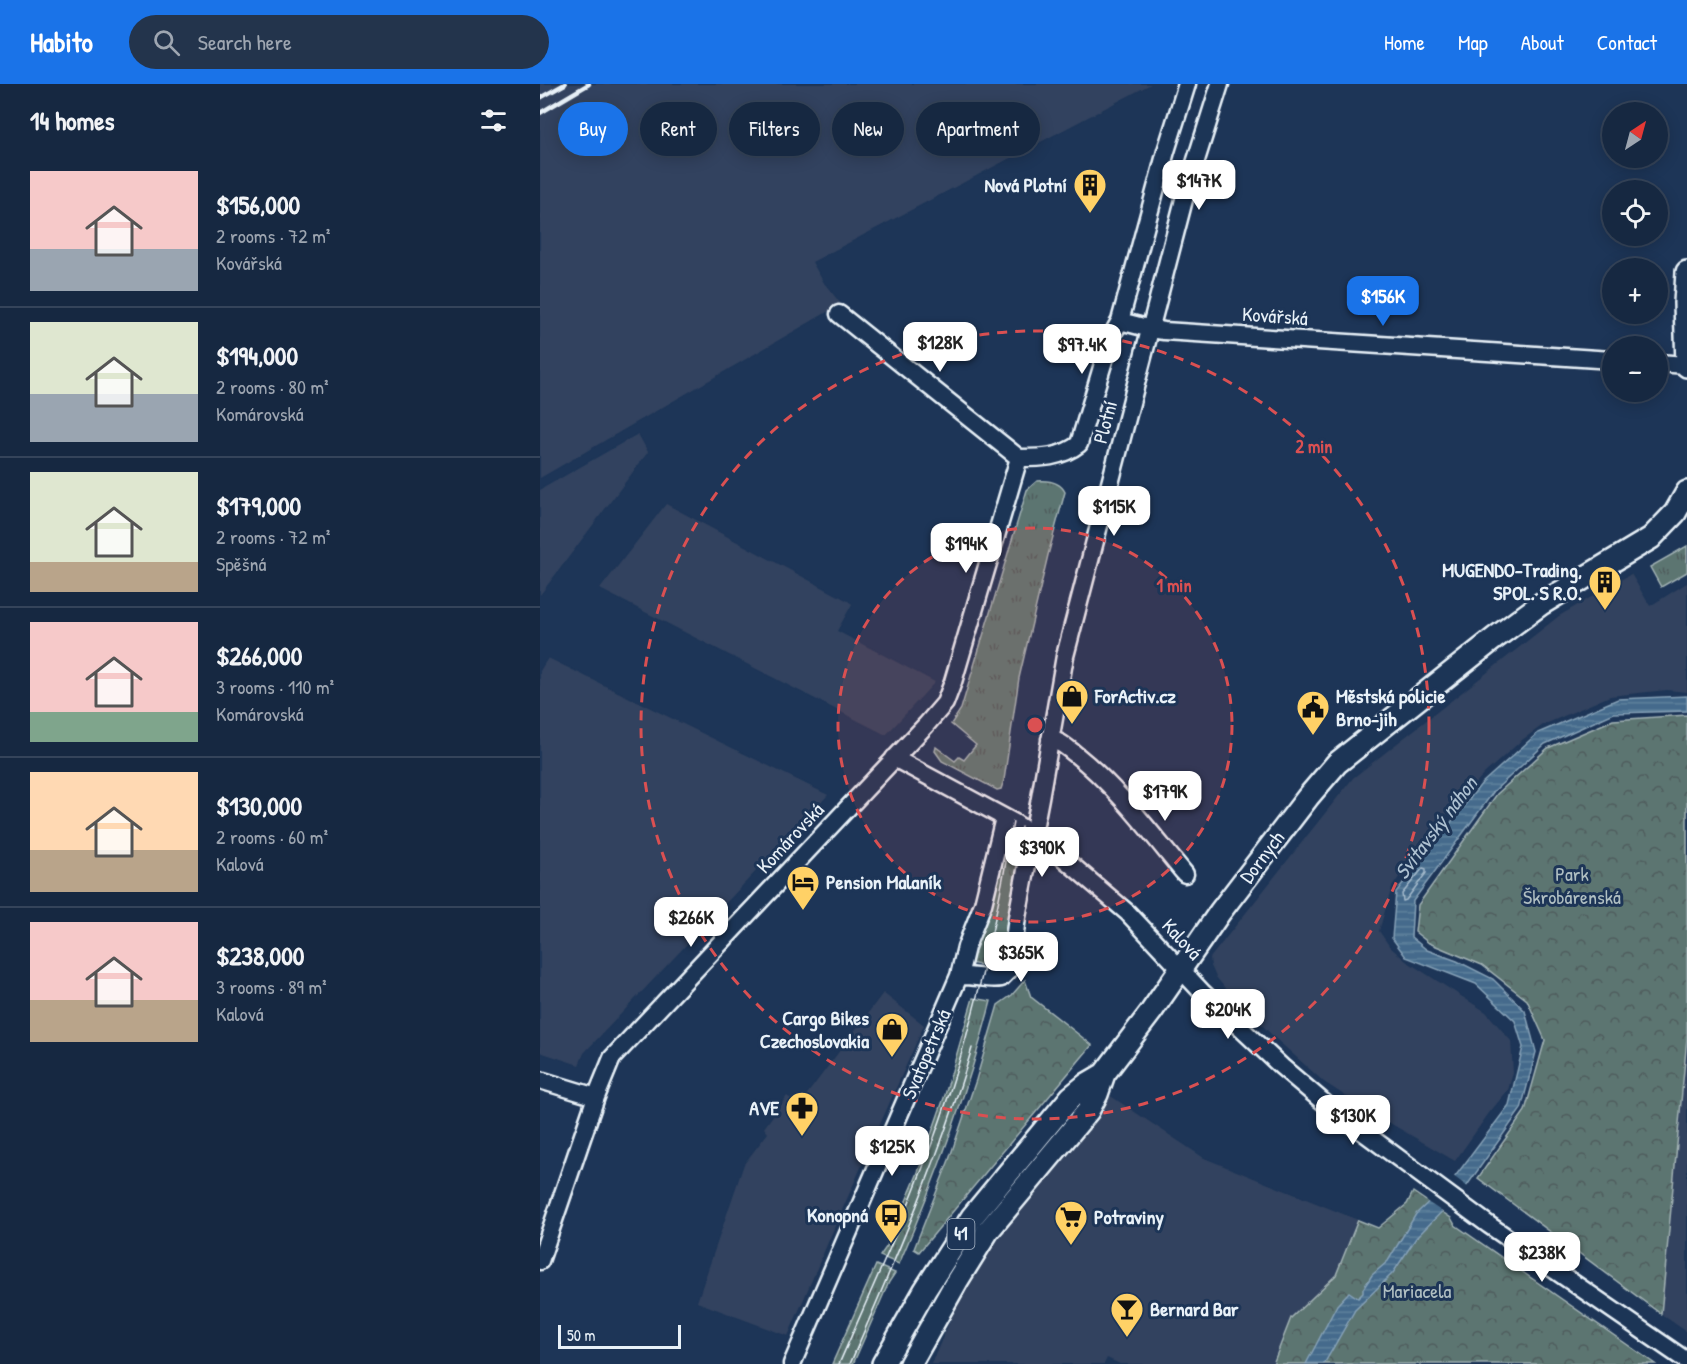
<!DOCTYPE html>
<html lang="en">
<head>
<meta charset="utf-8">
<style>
	body { margin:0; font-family:"Patrick Hand",sans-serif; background:#23344c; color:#f1f3f6; height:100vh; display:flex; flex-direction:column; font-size:22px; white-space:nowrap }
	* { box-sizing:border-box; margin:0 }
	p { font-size:20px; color:#9ea6b1 }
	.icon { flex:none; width:33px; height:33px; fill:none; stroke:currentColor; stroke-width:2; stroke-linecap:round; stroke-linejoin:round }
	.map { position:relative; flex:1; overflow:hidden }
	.sheet { display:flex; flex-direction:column; background:#162841; width:540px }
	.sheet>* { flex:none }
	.top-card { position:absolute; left:18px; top:18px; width:570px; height:54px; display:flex; gap:12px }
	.needle { width:39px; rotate:36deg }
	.fabs { position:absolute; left:1062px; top:18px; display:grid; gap:12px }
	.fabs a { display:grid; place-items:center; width:66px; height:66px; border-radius:50%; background:#162841; box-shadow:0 3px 15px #0003,0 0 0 2px #35445a; font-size:30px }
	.scale { position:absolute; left:18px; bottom:15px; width:123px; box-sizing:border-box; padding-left:6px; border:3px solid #e8f1f8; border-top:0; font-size:16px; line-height:21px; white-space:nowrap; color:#e8f1f8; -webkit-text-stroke:4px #1d3557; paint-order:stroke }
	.price { position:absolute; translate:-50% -51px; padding:0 14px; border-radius:12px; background:#fff; color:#222; font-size:20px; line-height:39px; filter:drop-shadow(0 2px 3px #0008) }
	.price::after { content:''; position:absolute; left:50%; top:36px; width:18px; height:14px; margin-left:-9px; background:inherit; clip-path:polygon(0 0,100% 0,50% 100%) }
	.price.selected { background:#1a73e8; color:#fff }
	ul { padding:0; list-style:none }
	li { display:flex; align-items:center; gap:18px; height:150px; padding:0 30px }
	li+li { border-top:2px solid #35445a }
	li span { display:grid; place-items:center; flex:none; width:168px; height:120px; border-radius:0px; color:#555 }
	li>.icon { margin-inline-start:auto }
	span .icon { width:72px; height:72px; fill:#fffc; stroke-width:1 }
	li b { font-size:26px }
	h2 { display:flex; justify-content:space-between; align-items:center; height:72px; padding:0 30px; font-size:26px }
	.tag { padding:0 21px; border-radius:27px; background:#162841; box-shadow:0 3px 15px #0003,0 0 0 2px #35445a; font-size:21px; line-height:54px }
	.tag.selected { background:#1a73e8; color:#fff }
	header { display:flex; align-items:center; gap:36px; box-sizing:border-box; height:84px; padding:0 30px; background:#1a73e8; color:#fff }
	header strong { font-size:28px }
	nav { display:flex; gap:33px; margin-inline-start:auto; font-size:21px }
	.search { width:420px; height:54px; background:#23344c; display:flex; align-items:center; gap:15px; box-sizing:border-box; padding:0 21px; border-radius:33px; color:#9ea6b1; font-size:22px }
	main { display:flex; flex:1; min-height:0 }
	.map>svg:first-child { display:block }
	.built { fill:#32425e }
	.grass { fill:url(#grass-tufts); stroke:#a2b2b4; stroke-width:1.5 }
	.park { fill:url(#park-crowns); stroke:#a2b2b4; stroke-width:1.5 }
	.water { fill:url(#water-rules); stroke:#86a1b7; stroke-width:1.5 }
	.pier { fill:#1d3557 }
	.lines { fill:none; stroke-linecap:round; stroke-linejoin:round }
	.shore { stroke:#a6bbcd; stroke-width:1.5 }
	.minor-casing { stroke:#e8f1f8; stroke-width:21 }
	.major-casing { stroke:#e8f1f8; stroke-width:26 }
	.minor { stroke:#1d3557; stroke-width:16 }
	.major { stroke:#1d3557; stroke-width:21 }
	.tram { stroke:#e8f1f8; stroke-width:1.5 }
	.rail { stroke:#e8f1f8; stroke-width:4.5 }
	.ring { fill:none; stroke:#da5052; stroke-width:3; stroke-dasharray:10 8 }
	.labels { text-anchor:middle; stroke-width:6; stroke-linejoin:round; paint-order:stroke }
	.shield { fill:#1d3557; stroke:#abb9c8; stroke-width:1.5 }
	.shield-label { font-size:18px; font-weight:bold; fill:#e8f1f8 }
	.poi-label { font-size:20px; font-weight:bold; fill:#e8f1f8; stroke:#1d3557; text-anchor:end }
	.street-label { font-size:20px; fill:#e8f1f8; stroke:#1d3557 }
	.park-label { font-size:20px; fill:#b0bfc2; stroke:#1d3557 }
	.water-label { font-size:21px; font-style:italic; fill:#afc2d2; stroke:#1d3557 }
	.centre { fill:#da5052; stroke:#1d3557; stroke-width:3 }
	.ring-label { font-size:18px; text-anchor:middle; font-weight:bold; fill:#da5052; stroke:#1d3557; stroke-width:6; stroke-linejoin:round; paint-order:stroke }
</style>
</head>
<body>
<header>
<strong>Habito</strong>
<div class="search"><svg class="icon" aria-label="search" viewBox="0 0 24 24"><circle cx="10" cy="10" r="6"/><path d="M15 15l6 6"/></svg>Search here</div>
<nav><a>Home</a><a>Map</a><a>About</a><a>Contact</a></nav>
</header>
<main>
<section class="sheet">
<h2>14 homes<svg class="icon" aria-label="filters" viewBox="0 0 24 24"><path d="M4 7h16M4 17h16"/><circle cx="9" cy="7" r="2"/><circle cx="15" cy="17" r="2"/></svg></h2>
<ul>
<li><span style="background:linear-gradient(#f6c9c9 65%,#9aa5b1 0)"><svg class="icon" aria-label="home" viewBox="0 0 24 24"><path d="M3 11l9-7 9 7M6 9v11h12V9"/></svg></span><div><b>$156,000</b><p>2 rooms · 72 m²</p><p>Kovářská</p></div></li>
<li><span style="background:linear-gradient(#dfe7d0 60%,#9aa5b1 0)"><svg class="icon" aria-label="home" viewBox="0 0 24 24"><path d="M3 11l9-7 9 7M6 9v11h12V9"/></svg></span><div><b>$194,000</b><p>2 rooms · 80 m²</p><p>Komárovská</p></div></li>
<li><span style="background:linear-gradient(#dfe7d0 75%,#b9a48a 0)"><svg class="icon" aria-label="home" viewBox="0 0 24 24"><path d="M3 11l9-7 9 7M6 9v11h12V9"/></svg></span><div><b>$179,000</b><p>2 rooms · 72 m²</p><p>Spěšná</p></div></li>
<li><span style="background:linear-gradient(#f6c9c9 75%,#7fa58c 0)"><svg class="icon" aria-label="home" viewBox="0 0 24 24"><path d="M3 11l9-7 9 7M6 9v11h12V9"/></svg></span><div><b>$266,000</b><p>3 rooms · 110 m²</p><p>Komárovská</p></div></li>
<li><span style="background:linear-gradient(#ffd9b3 65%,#b9a48a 0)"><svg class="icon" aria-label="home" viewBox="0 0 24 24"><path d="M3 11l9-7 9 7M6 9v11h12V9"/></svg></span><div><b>$130,000</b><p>2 rooms · 60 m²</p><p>Kalová</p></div></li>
<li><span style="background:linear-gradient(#f6c9c9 65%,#b9a48a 0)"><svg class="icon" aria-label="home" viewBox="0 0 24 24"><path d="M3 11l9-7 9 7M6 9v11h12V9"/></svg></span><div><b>$238,000</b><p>3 rooms · 89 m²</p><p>Kalová</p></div></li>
</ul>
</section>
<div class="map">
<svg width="1147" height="1280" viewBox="0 0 1147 1280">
	<defs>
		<pattern id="grass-tufts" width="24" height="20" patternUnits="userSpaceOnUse" patternTransform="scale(1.5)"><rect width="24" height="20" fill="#5b7471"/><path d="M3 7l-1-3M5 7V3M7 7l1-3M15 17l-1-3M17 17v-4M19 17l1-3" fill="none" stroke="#4f5c5c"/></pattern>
		<pattern id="park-crowns" width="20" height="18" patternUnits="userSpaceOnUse" patternTransform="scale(1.5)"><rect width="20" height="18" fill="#5b7471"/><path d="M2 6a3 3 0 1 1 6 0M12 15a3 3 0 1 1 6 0" fill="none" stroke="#4f5c5c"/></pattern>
		<pattern id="water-rules" width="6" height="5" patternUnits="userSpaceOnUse" patternTransform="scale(1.5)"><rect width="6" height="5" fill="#446b8c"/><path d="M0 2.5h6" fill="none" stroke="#5f819d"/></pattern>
	</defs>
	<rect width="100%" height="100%" fill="#1d3557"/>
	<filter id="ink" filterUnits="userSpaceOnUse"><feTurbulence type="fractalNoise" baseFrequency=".0167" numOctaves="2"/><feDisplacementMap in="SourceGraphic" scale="12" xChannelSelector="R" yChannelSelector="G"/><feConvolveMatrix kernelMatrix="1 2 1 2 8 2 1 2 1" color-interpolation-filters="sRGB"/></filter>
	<g filter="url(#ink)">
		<!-- built -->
		<path class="built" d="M0,0H611L272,178L284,199L301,220L0,394Z
			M98,350L108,368L0,511V406Z
			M126,420L308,517L312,520L297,547L395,598L346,651L60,505Z
			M1091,490L1110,522L1147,499V608L1127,606L1070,612L1003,641L982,656L945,689L915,721L877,768L852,803L839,847L850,863L866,877L946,928L971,957L973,989L968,1006L949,1029L915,1077L824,1024L784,998L735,954L685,904L676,893L671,882L670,874L813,694L1019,532Z
			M8,574L288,711L44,969L39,981L0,968V587Z
			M343,909L384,941L295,1142L248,1252L157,1218L204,1080L228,1049L224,1044L247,1012L259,1021Z
			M1147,951V1248L1121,1230Z
			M566,1009L664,1074L818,1136L796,1191L751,1234L732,1280H580L567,1274L564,1280H391L422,1210L463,1148Z"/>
		<!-- grass -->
		<path class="grass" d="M497,397C508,396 520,398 525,408L508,471L479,594L464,696L461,705L457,706L402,677L395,667L396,663L415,677L419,673L424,676L436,661L411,640L421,625L487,406Z
			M1147,462V488L1121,503L1110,483Z
			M464,768L481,770L464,878L459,883L460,877L443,874L440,881L429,879Z
			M433,914L451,917C428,1007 396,1094 359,1180L340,1172L347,1162L377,1091L405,1011Z
			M336,1181L355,1189L349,1198L313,1280H292Z"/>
		<!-- park -->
		<path class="park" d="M1147,631V954L1121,1230L938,1094L985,1027L1005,956L987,916L942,881L889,859L875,848L878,821L957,710L1008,664L1073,636Z
			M485,896L491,913L552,961L379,1168L374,1165L409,1076L436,996L458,921L472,911Z
			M873,1108L911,1134L915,1141L1115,1280H733L751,1234L796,1191L818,1136L838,1144L867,1120Z"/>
		<!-- water -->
		<path class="water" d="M1147,612V627L1074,629L1005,660L954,707L873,817L871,853L887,866L917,877L953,895L985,927L996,968L981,1025L926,1103L876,1154L853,1189L815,1226L784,1280H766L797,1221L809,1208L818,1214L823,1209V1205L832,1191L848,1177L876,1130L914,1094L969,1021L983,963L975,937L936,900L866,873L852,854L856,808L942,699L998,649L1078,615Z"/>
		<!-- pier -->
		<path class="pier" d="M912,1091L929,1104L904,1129L886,1117Z"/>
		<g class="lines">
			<!-- shore -->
			<path class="shore" d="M883,784L886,785V789L866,816L863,817L862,810Z"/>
			<defs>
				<path id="minor" d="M299,230L479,374C501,374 521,374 539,360L571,253L580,237L626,67L647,0
					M580,237L611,245L624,247L1072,276
					M1118,279L1147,281
					M510,655C520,657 526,663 534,669C577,703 610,748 645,790
					M354,674L473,738L508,761L588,829L662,908L742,983L788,1022L949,1141L1147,1277
					M419,892C433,891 448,896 461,894L468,887L471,880L477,833L500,714L525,572L646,108L680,0
					M0,996L56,1013
					M0,1177L56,1013L72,974L386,641L405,619L413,598L479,374
					M252,1280L419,892L426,863L443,820L464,734"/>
				<path id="major" d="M1147,188L1145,219L1147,282
					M343,1280L385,1206L432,1133L531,1013L547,1000L564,990
					M370,1280L417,1197L448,1147L548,1027L557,1010L564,990L611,928L680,828L768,713L797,679L955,554L1001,520L1111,454L1135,429L1147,408"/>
			</defs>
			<!-- minor casing -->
			<use href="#minor" class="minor-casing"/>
			<!-- major casing -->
			<use href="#major" class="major-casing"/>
			<!-- minor -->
			<use href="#minor" class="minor"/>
			<!-- major -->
			<use href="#major" class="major"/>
			<!-- tram -->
			<path class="tram" d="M476,774L481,743
				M299,1280C334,1200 371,1120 400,1037C434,939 456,840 473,738
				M310,1280C355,1176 400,1073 432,964"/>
			<!-- rail -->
			<path class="rail" d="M0,14L25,0
				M0,29L49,0"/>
		</g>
	</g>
	<!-- distance rings -->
	<circle cx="495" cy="641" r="197" fill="#da5052" fill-opacity=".12"/>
	<g class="ring">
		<circle cx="495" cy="641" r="197"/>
		<circle cx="495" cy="641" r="394"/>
	</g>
	<!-- icons -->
	<defs>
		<symbol id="building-pin" viewBox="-11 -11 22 30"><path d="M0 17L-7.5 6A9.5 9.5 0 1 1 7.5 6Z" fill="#ffd166" stroke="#1d3557"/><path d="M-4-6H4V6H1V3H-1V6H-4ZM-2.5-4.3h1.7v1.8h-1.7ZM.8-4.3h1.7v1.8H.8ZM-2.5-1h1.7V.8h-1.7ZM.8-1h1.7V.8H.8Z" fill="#111"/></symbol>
		<symbol id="shop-pin" viewBox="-11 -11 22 30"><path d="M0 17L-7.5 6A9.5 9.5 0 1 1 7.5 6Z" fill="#ffd166" stroke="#1d3557"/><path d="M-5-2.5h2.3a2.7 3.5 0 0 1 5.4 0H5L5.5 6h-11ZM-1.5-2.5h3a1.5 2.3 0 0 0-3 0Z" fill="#111"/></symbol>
		<symbol id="civic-pin" viewBox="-11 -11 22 30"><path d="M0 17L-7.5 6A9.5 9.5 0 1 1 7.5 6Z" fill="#ffd166" stroke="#1d3557"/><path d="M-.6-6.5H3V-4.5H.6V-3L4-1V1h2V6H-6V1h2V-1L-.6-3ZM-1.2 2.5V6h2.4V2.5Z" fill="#111"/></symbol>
		<symbol id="hotel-pin" viewBox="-11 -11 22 30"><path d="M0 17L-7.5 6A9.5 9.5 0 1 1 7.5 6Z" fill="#ffd166" stroke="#1d3557"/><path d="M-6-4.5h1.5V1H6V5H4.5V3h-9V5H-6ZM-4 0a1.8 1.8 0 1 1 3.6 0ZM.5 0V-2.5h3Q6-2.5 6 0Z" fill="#111"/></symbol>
		<symbol id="pharmacy-pin" viewBox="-11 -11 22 30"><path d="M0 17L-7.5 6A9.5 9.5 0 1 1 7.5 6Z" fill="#ffd166" stroke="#1d3557"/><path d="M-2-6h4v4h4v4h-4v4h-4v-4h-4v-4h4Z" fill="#111"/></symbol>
		<symbol id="bus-pin" viewBox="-11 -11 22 30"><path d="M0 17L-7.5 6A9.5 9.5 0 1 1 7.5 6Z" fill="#ffd166" stroke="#1d3557"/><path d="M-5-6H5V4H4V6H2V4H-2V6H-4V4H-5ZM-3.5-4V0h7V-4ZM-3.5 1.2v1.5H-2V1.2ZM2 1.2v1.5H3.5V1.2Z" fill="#111"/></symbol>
		<symbol id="supermarket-pin" viewBox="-11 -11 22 30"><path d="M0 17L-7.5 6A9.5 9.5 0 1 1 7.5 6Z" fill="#ffd166" stroke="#1d3557"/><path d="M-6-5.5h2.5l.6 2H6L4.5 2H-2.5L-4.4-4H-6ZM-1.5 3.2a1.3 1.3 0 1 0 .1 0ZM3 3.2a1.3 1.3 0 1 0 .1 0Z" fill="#111"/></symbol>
		<symbol id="bar-pin" viewBox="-11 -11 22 30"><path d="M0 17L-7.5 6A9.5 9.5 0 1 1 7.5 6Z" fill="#ffd166" stroke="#1d3557"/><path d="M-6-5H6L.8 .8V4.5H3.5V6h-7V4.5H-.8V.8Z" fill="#111"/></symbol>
	</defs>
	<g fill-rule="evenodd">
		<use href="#building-pin" x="531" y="82" width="38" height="52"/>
		<use href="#building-pin" x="1046" y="479" width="38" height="52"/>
		<use href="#shop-pin" x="513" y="593" width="38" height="52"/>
		<use href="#civic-pin" x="754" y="604" width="38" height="52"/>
		<use href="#hotel-pin" x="244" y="779" width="38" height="52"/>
		<use href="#shop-pin" x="333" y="926" width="38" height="52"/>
		<use href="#pharmacy-pin" x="243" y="1005" width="38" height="52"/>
		<use href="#bus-pin" x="332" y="1112" width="38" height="52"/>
		<use href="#supermarket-pin" x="512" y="1114" width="38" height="52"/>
		<use href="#bar-pin" x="568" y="1206" width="38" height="52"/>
	</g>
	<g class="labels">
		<!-- shield labels -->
		<rect class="shield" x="407.5" y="1135" width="27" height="30" rx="4.5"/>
		<g class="shield-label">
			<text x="421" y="1156">41</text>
		</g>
		<!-- poi labels -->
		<g class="poi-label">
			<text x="527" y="108">Nová Plotní</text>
			<text x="1042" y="493">MUGENDO-Trading,<tspan x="1042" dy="23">SPOL. S R.O.</tspan></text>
			<text x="555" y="619" text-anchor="start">ForActiv.cz</text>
			<text x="796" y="619" text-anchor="start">Městská policie<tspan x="796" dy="23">Brno-jih</tspan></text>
			<text x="286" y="805" text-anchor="start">Pension Malaník</text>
			<text x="329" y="941">Cargo Bikes<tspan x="329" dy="23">Czechoslovakia</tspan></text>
			<text x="239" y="1031">AVE</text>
			<text x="328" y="1138">Konopná</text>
			<text x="554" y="1140" text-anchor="start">Potraviny</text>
			<text x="610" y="1232" text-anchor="start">Bernard Bar</text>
		</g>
		<!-- street labels -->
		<g class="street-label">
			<text transform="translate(735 232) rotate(4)" y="7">Kovářská</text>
			<text transform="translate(565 338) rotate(-75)" y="7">Plotní</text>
			<text transform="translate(250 754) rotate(-47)" y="7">Komárovská</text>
			<text transform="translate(722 773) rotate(-53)" y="7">Dornych</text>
			<text transform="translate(642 855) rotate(47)" y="7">Kalová</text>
			<text transform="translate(386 970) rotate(-67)" y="7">Svatopetrská</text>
		</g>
		<!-- park labels -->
		<g class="park-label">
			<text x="1032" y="797">Park<tspan x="1032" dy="23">Škrobárenská</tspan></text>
			<text x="877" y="1214">Mariacela</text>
		</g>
		<!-- water labels -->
		<g class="water-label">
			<text transform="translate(896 744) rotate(-53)" y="7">Svitavský náhon</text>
		</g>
	</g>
	<circle cx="495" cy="641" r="9" class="centre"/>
	<g class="ring-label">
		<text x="774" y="369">2 min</text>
		<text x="634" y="508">1 min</text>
	</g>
</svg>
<div class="fabs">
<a><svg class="needle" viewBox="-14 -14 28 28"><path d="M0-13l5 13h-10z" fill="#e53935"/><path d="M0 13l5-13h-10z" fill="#9ea6b1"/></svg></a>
<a><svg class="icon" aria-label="locate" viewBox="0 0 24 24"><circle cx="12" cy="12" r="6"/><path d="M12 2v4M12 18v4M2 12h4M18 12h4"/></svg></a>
<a>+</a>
<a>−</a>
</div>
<div class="scale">50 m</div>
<b class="price" style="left:659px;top:127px">$147K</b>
<b class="price selected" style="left:843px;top:243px">$156K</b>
<b class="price" style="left:400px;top:289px">$128K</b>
<b class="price" style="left:542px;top:291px">$97.4K</b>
<b class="price" style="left:574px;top:453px">$115K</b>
<b class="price" style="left:426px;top:490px">$194K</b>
<b class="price" style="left:625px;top:738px">$179K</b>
<b class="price" style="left:502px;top:794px">$390K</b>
<b class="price" style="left:151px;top:864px">$266K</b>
<b class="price" style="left:481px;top:899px">$365K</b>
<b class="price" style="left:688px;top:956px">$204K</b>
<b class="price" style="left:813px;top:1062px">$130K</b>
<b class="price" style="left:352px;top:1093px">$125K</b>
<b class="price" style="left:1002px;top:1199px">$238K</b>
<div class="top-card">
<a class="tag selected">Buy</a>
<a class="tag">Rent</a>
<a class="tag">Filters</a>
<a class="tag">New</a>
<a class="tag">Apartment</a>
</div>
</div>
</main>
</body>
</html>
